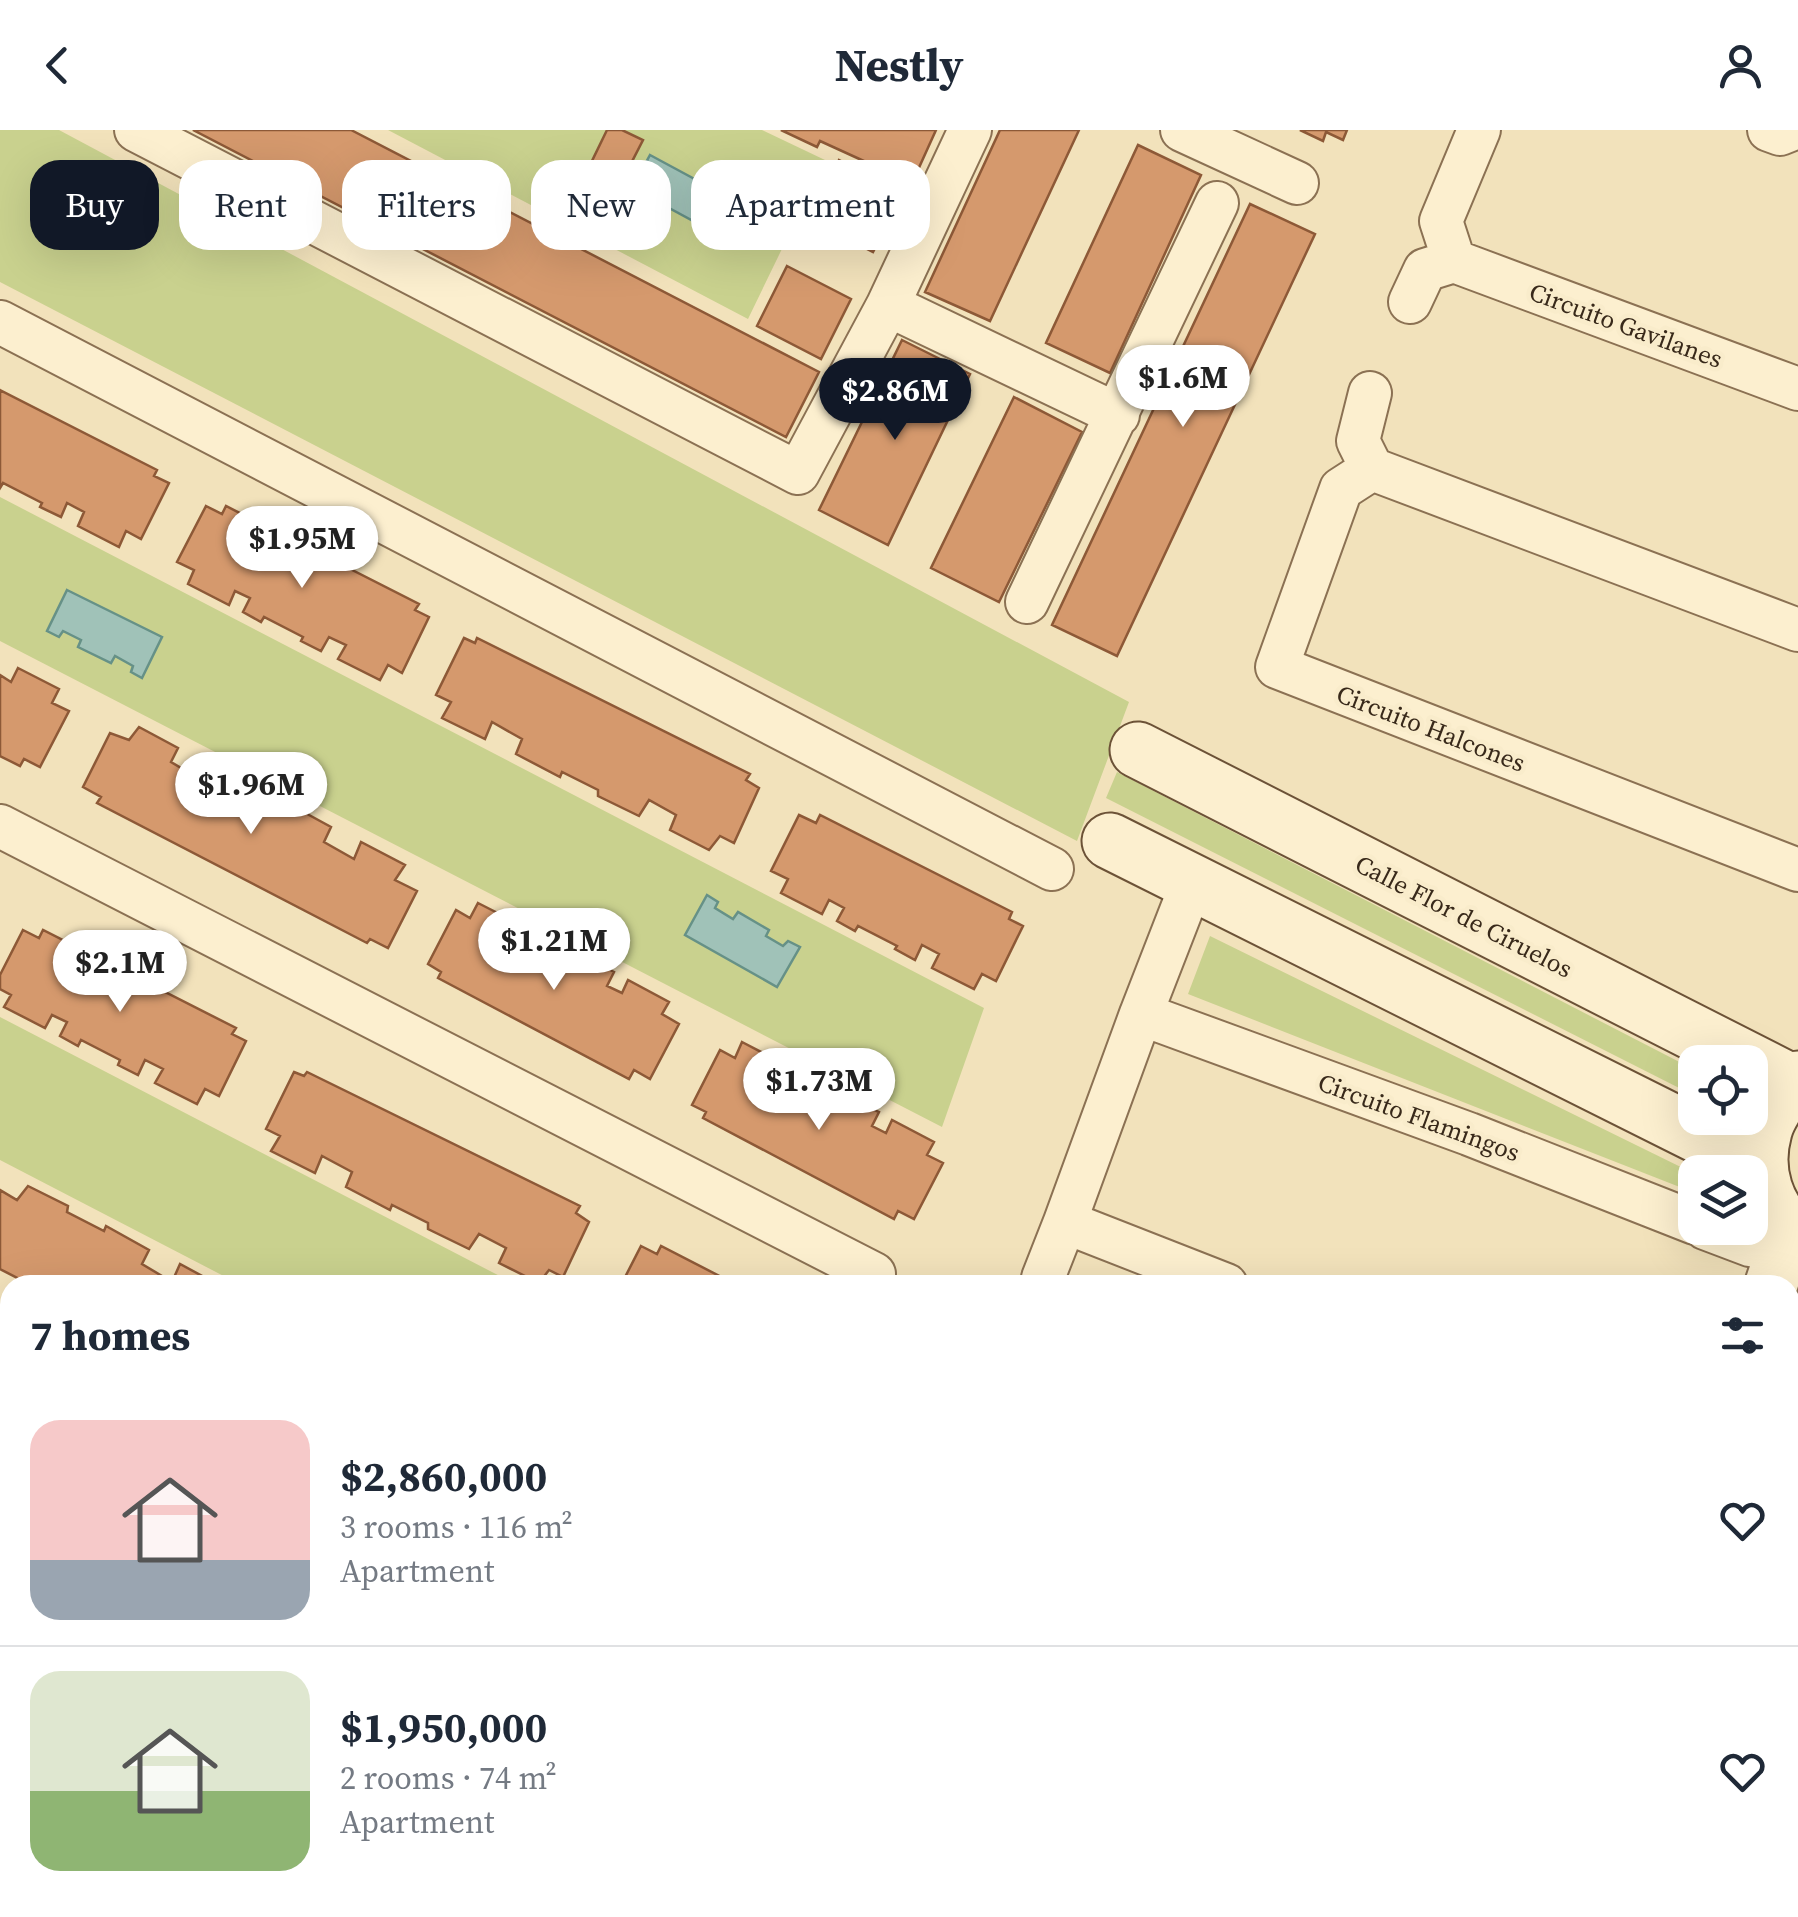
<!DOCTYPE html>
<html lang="en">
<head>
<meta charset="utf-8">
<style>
	body { margin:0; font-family:"Source Serif 4",serif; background:#f2f2f3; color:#1f2937; height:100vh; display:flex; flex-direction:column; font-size:38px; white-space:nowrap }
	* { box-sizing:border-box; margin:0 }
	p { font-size:32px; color:#747a83 }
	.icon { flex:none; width:55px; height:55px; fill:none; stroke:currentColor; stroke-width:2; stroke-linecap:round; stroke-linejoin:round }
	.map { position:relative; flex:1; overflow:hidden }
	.drawer { position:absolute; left:0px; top:1145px; width:1800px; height:642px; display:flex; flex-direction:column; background:#fff; border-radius:30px 30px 0 0; box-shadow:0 10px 40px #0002 }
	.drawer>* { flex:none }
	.guide { position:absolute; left:30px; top:30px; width:1000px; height:90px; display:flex; gap:20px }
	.tools { position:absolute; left:1678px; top:915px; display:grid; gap:20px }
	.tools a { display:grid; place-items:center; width:90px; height:90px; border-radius:20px; background:#fff; box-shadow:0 10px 40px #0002; font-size:50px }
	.price { position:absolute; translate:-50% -85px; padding:0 22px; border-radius:35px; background:#fff; color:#222; font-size:32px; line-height:65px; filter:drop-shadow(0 2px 5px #0008) }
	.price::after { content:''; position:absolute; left:50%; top:60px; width:30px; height:22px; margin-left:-15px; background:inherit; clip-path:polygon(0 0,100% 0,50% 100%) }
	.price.on { background:#111827; color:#fff }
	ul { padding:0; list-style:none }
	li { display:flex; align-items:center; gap:30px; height:250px; padding:0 30px }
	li+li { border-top:2px solid #e0e1e3 }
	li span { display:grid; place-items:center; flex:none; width:280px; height:200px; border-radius:30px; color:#555 }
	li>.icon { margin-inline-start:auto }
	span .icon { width:120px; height:120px; fill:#fffc; stroke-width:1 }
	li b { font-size:42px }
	h2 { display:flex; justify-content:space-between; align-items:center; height:120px; padding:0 30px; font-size:42px }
	.pill { padding:0 35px; border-radius:30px; background:#fff; box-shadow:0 10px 40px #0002; font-size:35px; line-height:90px }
	.pill.on { background:#111827; color:#fff }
	header { display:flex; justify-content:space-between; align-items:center; height:130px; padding:0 30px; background:#fff; font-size:45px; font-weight:700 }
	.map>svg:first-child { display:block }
	.green { fill:#c9d18e }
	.water { fill:#a0c2b8; stroke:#669187; stroke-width:2.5 }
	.building { fill:#d5996d; stroke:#8d5937; stroke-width:2.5 }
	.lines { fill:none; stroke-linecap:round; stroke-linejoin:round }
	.minor-casing { stroke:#8b7153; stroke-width:46 }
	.tertiary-casing { stroke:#8b7153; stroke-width:56 }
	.secondary-casing { stroke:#6c5237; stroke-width:59 }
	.minor { stroke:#fcefcf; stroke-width:42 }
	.tertiary { stroke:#fcefcf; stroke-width:52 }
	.secondary { stroke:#fcefcf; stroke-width:55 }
	.labels { text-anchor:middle; stroke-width:9; stroke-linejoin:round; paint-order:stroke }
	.street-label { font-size:25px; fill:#38291a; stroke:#f9eccb }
</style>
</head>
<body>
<header><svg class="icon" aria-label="back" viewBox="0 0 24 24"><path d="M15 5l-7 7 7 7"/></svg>Nestly<svg class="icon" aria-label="person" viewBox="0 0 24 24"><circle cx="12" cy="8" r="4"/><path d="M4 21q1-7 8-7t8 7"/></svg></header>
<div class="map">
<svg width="1798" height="1787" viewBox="0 0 1798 1787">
	<rect width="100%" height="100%" fill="#f2e2bb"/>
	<!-- green -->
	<path class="green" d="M0,0H59L1129,572L1077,711L0,152Z
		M388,0H762L825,30L748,189Z
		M0,367L984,878L942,997L0,511Z
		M1117,642L1695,940V966L1106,668Z
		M1210,806L1695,1044V1063L1188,864Z
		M0,887L517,1155H241L0,1030Z
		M1798,1142V1234L1790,1260V1161Z
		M0,1452L10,1458V1556L0,1551Z
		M433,1778H640L636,1787H451Z
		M1154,1778H1366L1362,1787H1150Z"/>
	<!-- water -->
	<path class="water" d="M650,25L726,66L708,99L647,66L658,46L643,38Z
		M67,460L162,507L142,548L131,542L133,536L115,526L111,533L78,517L81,510L63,501L59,507L47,501Z
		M707,765L718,772L715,778L733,789L738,782L769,800L766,806L783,816L788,811L800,817L777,857L685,805Z"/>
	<!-- building -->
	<path class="building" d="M193,0H351L819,242L786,307Z
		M607,0H622L643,10L623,49L591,33Z
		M781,0H936L912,53L820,11L817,17Z
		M1000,0H1079L990,191L925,162Z
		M1300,0H1347L1343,10L1326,2L1323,11Z
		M1138,15L1201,45L1110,243L1046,213Z
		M839,30L903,63L873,122L809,89Z
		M1250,74L1315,104L1117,526L1052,495Z
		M787,136L851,169L821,229L757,196Z
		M902,210L970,244L888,415L819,380Z
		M0,260L157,340L154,346L169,353L141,409L126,401L119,417L78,396L84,382L67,373L61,387L40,377L42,373L3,353L0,358Z
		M1014,267L1082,302L999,472L931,438Z
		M206,376L222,384L226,376L419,474L415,480L429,487L402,543L388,535L380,550L338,529L346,515L329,507L321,521L301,511L303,507L264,487L261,492L243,482L250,468L235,461L229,475L188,454L194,440L177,432Z
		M464,508L475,513L477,508L750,644L746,650L759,658L734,713L720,706L709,720L670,700L676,685L649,670L639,686L598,666V660L562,642L560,647L516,624L522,609L492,592L485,609L442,588L451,572L436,565Z
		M18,538L59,559L52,573L69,581L40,637L24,629L20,636L0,626V545L11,552Z
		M139,597L178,618L171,632L198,648L209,633L250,654L249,659L285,679L287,673L331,697L324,712L354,729L361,712L405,735L395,750L417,761L388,818L370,809L367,813L97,673L101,667L83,657L110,603L129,610Z
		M799,685L816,693L820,685L1012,782L1009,789L1023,796L996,851L982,844L974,859L932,838L939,824L922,815L915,830L895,819L897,816L858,796L855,801L837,791L844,778L829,770L822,784L781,763L788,749L771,741Z
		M478,773L519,794L512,808L529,817L536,803L593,838L596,833L614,842L607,856L622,863L628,850L669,872L662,884L679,894L650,949L634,940L629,949L438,848L441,842L428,834L456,780L470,788Z
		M23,800L39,808L43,800L236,898L232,904L246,911L219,966L205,959L197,974L155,953L163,939L145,930L138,945L118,935L120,930L81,910L78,916L60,906L67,892L52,885L45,898L4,877L11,865L0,859V845Z
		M742,912L784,934L776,948L793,957L801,943L821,953L818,957L857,978L860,973L879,982L872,996L886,1003L892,990L934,1012L927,1025L943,1033L914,1089L898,1081L894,1089L703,988L706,982L692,975L720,920L735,928Z
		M294,942L304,946L307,942L580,1076L576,1083L589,1092L563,1147L549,1140L539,1153L499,1133L506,1118L479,1104L469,1119L428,1099V1093L392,1075L390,1080L346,1057L352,1042L322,1026L315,1043L271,1021L280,1006L266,999Z
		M28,1056L68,1076L67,1082L104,1101L106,1096L149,1120L142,1134L172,1152L180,1134L219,1155H31L0,1139V1060L17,1070Z
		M641,1116L657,1124L661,1116L737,1155H621Z
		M0,1336L10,1341V1428L7,1435L0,1432Z
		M9,1566L10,1567V1664L0,1659V1582Z
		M229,1778H306L301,1787H247Z
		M362,1778H411L427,1786L357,1787Z"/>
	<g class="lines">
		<defs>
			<path id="minor" d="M136,0L798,343L888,175L970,0
				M1182,0L1297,53
				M1479,0L1441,91L1454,131L1798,259
				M1769,0L1780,4L1790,0
				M1410,172L1425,140L1454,131
				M888,175L1118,285
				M0,192L1052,739
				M1370,263L1358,311L1372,339
				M1027,472L1217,73
				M1798,500L1372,339L1341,359L1277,537L1798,740
				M0,696L874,1144
				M1141,884L1192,753
				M1705,1098L1750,1115L1781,1120
				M1043,1148L1065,1092
				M1226,1155L1065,1092L1141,884L1469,1004L1695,1093
				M0,1201L10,1206
				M0,1291L10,1296
				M1790,1563L1798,1566
				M0,1737L10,1742
				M81,1778L100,1787
				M952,1778L977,1787
				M1578,1778L1604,1787
				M799,1787L802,1778
				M1096,1787L1100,1778
				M1402,1787L1406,1778"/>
			<path id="tertiary" d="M1771,1155L1790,1099
				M1790,1350L1798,1317
				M1644,1787L1651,1778
				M1713,1787V1778"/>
			<path id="secondary" d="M1138,620L1791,952
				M1110,711L1758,1035
				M1798,949L1791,952C1782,967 1768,984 1764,1001C1753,1040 1765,1081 1798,1106"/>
		</defs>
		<!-- minor casing -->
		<use href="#minor" class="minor-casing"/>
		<!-- tertiary casing -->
		<use href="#tertiary" class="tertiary-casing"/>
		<!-- secondary casing -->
		<use href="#secondary" class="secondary-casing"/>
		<!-- minor -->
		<use href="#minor" class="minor"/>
		<!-- tertiary -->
		<use href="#tertiary" class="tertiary"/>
		<!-- secondary -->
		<use href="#secondary" class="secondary"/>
	</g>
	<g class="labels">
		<!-- street labels -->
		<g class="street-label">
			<text transform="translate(1626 195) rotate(20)" y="9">Circuito Gavilanes</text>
			<text transform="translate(1431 598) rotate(21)" y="9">Circuito Halcones</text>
			<text transform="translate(1464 786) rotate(27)" y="9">Calle Flor de Ciruelos</text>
			<text transform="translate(1419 987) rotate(20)" y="9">Circuito Flamingos</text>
		</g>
	</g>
</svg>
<div class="tools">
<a><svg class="icon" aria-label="locate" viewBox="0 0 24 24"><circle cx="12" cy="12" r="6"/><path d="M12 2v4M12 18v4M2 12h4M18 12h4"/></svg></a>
<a><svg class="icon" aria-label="layers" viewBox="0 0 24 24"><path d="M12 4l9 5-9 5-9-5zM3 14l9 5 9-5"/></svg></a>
</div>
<b class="price" style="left:1183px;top:300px">$1.6M</b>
<b class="price on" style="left:895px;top:313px">$2.86M</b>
<b class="price" style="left:302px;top:461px">$1.95M</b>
<b class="price" style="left:251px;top:707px">$1.96M</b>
<b class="price" style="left:554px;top:863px">$1.21M</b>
<b class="price" style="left:120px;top:885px">$2.1M</b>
<b class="price" style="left:819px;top:1003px">$1.73M</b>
<div class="guide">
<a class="pill on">Buy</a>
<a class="pill">Rent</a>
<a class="pill">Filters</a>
<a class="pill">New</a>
<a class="pill">Apartment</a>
</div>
<section class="drawer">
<h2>7 homes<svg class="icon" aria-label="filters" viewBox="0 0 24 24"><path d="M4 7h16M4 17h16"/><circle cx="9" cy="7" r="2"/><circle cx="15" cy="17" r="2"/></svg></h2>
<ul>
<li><span style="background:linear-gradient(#f6c9c9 70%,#9aa5b1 0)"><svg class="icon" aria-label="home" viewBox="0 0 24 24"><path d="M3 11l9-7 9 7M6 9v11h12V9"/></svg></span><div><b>$2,860,000</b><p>3 rooms · 116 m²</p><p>Apartment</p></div><svg class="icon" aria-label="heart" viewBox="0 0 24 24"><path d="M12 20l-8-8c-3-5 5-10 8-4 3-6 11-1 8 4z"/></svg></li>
<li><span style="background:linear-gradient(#dfe7d0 60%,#8fb573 0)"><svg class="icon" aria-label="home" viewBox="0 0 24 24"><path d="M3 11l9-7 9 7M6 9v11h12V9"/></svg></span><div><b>$1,950,000</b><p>2 rooms · 74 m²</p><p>Apartment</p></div><svg class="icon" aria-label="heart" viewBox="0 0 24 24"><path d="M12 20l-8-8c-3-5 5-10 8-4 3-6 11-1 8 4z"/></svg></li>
</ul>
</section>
</div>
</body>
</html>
